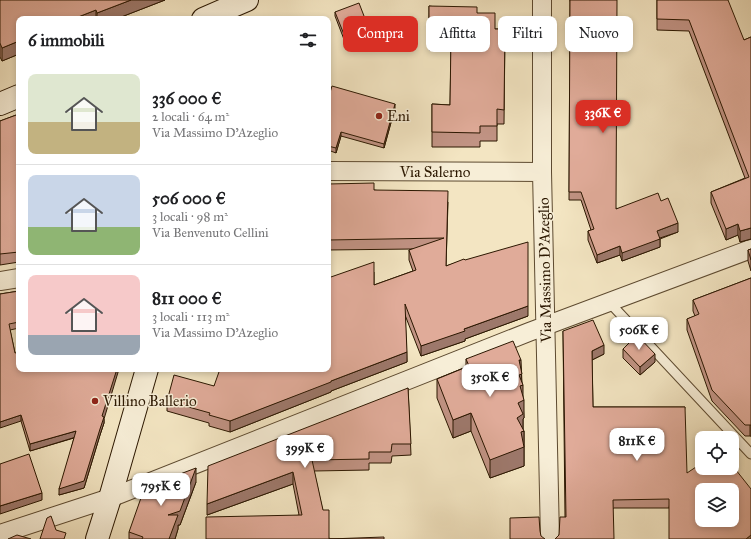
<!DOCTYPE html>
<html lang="it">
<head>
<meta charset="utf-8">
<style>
	body { margin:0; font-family:"IM FELL Great Primer",serif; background:#f6f6f6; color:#202124; height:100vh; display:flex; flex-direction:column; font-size:15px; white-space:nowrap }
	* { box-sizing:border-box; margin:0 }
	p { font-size:13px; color:#757577 }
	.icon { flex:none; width:22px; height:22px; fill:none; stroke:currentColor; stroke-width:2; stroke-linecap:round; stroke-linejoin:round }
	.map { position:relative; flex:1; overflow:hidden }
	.drawer { position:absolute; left:16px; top:16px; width:315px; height:356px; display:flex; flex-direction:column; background:#fff; border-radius:8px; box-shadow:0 2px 6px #0003 }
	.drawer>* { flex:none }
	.banner { position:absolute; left:343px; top:16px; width:348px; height:36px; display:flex; gap:8px }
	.buttons { position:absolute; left:695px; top:431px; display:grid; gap:8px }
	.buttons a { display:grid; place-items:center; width:44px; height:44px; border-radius:8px; background:#fff; box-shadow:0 2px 6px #0003; font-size:20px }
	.price { position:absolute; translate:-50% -34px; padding:0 9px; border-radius:8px; background:#fff; color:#222; font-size:13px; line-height:26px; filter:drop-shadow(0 1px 2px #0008) }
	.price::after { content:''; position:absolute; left:50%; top:24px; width:12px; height:9px; margin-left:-6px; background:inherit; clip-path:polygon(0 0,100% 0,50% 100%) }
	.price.selected { background:#d93025; color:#fff }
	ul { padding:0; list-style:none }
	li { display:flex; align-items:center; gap:12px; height:100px; padding:0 12px }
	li+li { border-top:1px solid #e0e0e0 }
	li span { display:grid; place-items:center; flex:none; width:112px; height:80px; border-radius:8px; color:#555 }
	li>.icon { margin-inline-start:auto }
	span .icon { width:48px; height:48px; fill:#fffc; stroke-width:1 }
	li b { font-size:17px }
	h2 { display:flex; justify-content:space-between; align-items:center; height:48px; padding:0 12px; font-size:17px }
	.tag { padding:0 14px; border-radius:8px; background:#fff; box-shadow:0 2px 6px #0003; font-size:14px; line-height:36px }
	.tag.selected { background:#d93025; color:#fff }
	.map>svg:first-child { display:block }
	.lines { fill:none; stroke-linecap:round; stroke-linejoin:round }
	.lane-casing { stroke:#5d4a30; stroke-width:11 }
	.street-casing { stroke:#5d4a30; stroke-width:20 }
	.secondary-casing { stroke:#2b1700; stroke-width:24 }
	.lane { stroke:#f7eed7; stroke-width:9 }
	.street { stroke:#f7eed7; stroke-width:18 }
	.secondary { stroke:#f7eed7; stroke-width:22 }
	.wall { fill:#c19384; stroke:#2b1700 }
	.shaded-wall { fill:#9d786b; stroke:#2b1700 }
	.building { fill:#e0ab99; stroke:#2b1700; fill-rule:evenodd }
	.poi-dot { fill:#8f2418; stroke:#f7eed7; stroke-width:1.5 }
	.labels { text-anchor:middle; stroke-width:3; stroke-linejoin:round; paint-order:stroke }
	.poi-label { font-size:15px; fill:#2b1700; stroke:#f7eed7; text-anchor:start }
	.street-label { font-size:15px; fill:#2b1700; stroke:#f7eed7 }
</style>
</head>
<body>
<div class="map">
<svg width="751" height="539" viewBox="0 0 751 539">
	<rect width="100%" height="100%" fill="#f3e5c2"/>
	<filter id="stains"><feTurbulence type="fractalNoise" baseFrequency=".005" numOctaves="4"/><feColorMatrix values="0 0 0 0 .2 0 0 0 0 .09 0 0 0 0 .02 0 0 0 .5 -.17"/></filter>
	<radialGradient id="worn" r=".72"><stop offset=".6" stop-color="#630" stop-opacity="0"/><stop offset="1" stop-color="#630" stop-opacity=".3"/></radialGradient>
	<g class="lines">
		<defs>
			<path id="lane" d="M610,303L751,454"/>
			<path id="street" d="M542,0V172L550,539
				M328,171L542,172
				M0,281L19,278
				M0,534L110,498L529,332L751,249"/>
			<path id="secondary" d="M203,19L247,0
				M0,104L19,96
				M97,539L110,498L147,369"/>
		</defs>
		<!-- lane casing -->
		<use href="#lane" class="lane-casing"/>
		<!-- street casing -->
		<use href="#street" class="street-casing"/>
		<!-- secondary casing -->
		<use href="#secondary" class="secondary-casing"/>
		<!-- lane -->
		<use href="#lane" class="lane"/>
		<!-- street -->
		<use href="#street" class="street"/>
		<!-- secondary -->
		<use href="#secondary" class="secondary"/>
	</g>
	<!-- wall -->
	<path class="wall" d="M0,0H165L116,19H19V54L2,61L0,57Z
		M570,0L616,209L661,201L678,232L660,239V247L622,261L620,255L597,263L588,240V231L591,230L581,200H569Z
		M657,0L744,40L751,37V239L740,242L738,235L726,240L711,203V192L745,178L689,31L657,30Z
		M429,6L477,13L495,29H505L504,124H497V141H480V147H432V104L450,105L451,50H429Z
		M335,12L369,33L345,42L335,16Z
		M328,99L395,108L384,148L341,136L336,153L328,150Z
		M19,114V262L0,265V121Z
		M328,184L374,190L448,202L446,266L465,260L528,316L465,339V341L421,356L405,315L407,362L331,391V392L230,432L209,426V423L167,411V401L214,386L374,272V285L413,271L409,260V250L413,249L328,250Z
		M751,249V271L748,261V250Z
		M751,278V436H745L712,401L687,330V319L695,316L693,311V300Z
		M19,291V328L10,330L15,353L104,419V423L100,435L84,488L59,495L74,438L30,451L21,421L0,294Z
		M563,331L604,354L592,360L593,407H685L669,508H614L559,535L565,517Z
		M623,349L655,362L640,375L623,358Z
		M466,359L521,371L524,418L523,419V430L524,431V466L490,478L471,431L453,438L437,398V379L466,367Z
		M408,388L411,455L392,456L391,463H369V470L314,471L329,539H384H206L299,515L293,484L207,515Z
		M196,482L180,525H178V529L175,539H129V532Z"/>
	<!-- shaded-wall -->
	<path class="shaded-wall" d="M131,0H165L116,19H97V13Z
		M96,10V19H73Z
		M369,29V33L345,42V37Z
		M19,41V54L2,61V48Z
		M395,104V108L384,148V144Z
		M341,132V136L336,153V148Z
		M678,223V232L657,239H660V247L622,261V253L657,231Z
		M738,224V235L726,240V229Z
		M751,228V239L740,242V231Z
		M620,246V255L597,263V255Z
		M528,306V316L465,339V341L421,356V346L464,329Z
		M604,345V354L592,360V351Z
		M407,352V362L331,391V392L230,432V421L331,381Z
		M655,354V362L640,375V367Z
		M519,360H521L522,385H523V400H524V418L523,419V432L524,431V466L490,478V460L517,418Z
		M117,369H119L104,419V423L100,435L84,488L59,495V489Z
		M471,413V431L453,438V420Z
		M21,415V421L0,428V422Z
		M750,425H751V436H750Z
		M76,431V437L30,451V444Z
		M196,468V482L180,525H178V529L175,539H169L168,515Z
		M293,472V484L207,515V504Z
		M42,493V500L0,514V506Z
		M751,535V539H746Z"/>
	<!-- building -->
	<path class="building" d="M0,0H131L97,13L96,10L73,19H19V41L2,48L0,43Z
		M570,0H617L616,209L658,193L661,201L668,198L678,223L657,231L660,239L622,253L620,246L597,255L588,231L594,229L581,192H569Z
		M657,0H728L744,40L751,37V228L740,231L738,224L726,229L711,192L749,177L689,20L657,19Z
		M359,3L369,29L345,37L335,12Z
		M429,6L477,7V13H495V29H505L504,110L497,109V126H480V133L432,132V104L450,105L451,36L429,35Z
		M332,86L395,104L384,144L341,132L336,148L328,146V99Z
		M19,114V252L0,254V121Z
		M374,183V190L448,191L446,266L464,259L465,260L528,242V306L464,329L465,331L421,346L405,304L407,352L331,381V382L230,421L209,415L210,413L167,401L174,375L214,386L220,369H328V278L374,262V285L416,270L409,250L444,238L328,240V184Z
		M751,249V260L748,250Z
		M751,278V425H745L712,390L687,319L699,314L693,300Z
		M19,291V322L9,324L15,353L19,352V369H117L102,416L104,417L100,429L84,481L59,489L76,431L30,444L21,415L0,422V294Z
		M593,320L604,345L592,351L593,407H685L687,473L702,463V468H732V465L751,489V535L746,539H669V499L613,500L614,539H555L559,535L560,517H566L563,331ZM702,490H732V520H702Z
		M637,335L655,354L640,367L623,349Z
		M513,341L521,360H519L522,374L519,375L523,385L520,386L524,400L518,403L523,414L517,418L524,431L521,432L524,447L490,460L471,413L453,420L437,379L469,366L466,359Z
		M408,388L411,444H392L391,452H369V459L312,460L323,510H329V539L384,537V539H206V517L302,515L293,472L207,504L208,466Z
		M29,454L42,493L0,506V464Z
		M196,468L180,511L168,515H178L169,539H142L143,537L129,532L142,495L151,485Z
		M51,516L56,530L66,533L64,539H40L47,518Z
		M539,517L540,531L541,536L545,539H510V518Z
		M17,535L31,539H8Z"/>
	<!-- markers -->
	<g class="poi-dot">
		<circle cx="379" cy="116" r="4"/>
		<circle cx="95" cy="401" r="4"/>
	</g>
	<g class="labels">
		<!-- poi labels -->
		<g class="poi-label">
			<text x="387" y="121">Eni</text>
			<text x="103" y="406">Villino Ballerio</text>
		</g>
		<!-- street labels -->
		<g class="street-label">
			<text x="435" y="177">Via Salerno</text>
			<text transform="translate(545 270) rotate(-91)" y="5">Via Massimo D'Azeglio</text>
		</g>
	</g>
	<rect width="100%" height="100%" filter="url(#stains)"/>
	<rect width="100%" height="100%" fill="url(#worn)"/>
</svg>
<div class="buttons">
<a><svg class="icon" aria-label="locate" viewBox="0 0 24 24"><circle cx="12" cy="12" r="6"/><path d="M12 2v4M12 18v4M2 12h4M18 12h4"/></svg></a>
<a><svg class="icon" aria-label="layers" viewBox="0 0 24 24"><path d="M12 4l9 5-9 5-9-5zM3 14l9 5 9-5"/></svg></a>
</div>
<b class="price selected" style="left:603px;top:134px">336K €</b>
<b class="price" style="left:639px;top:351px">506K €</b>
<b class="price" style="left:490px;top:398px">350K €</b>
<b class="price" style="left:637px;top:462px">811K €</b>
<b class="price" style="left:305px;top:469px">399K €</b>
<b class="price" style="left:161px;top:507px">795K €</b>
<div class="banner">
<a class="tag selected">Compra</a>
<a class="tag">Affitta</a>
<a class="tag">Filtri</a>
<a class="tag">Nuovo</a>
</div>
<section class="drawer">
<h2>6 immobili<svg class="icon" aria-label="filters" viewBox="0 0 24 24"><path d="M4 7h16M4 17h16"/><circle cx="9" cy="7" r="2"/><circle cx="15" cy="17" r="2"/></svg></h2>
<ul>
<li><span style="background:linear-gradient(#dfe7d0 60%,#c2b280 0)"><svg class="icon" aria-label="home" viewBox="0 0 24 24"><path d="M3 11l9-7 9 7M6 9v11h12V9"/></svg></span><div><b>336 000 €</b><p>2 locali · 64 m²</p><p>Via Massimo D'Azeglio</p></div></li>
<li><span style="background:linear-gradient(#c9d6e8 65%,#8fb573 0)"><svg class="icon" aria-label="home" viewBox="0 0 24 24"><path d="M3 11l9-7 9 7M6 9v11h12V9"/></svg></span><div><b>506 000 €</b><p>3 locali · 98 m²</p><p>Via Benvenuto Cellini</p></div></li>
<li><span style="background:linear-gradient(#f6c9c9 75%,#9aa5b1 0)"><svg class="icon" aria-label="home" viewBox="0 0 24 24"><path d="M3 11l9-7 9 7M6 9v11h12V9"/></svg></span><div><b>811 000 €</b><p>3 locali · 113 m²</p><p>Via Massimo D'Azeglio</p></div></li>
</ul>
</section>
</div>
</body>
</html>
